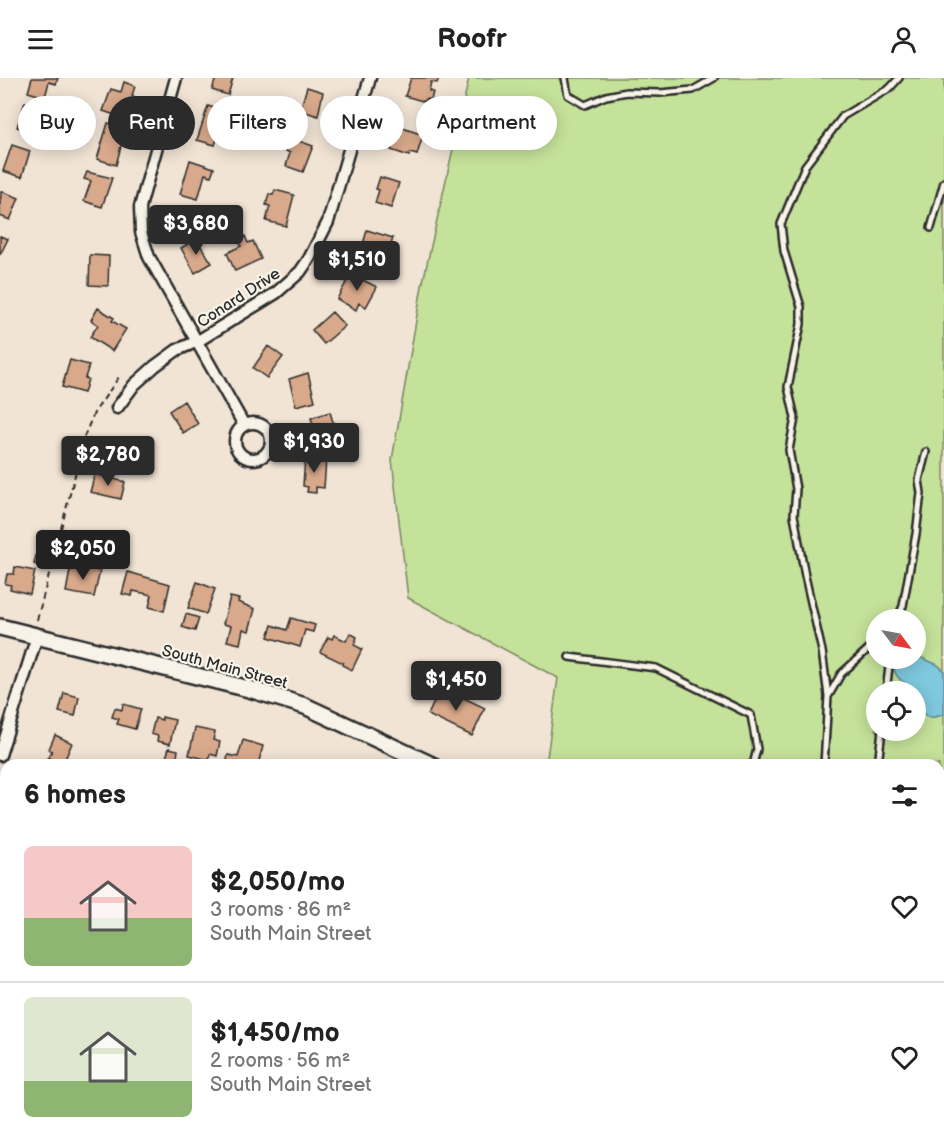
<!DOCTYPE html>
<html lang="en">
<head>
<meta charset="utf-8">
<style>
	body { margin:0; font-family:"Balsamiq Sans",sans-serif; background:#f6f6f6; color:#222; height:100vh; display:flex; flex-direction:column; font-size:22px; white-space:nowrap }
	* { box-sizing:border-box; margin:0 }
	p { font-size:20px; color:#767676 }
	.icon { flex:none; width:33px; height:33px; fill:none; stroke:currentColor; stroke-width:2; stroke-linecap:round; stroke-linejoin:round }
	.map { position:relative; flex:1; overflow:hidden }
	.side { position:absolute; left:0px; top:681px; width:945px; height:384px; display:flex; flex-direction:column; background:#fff; border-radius:18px 18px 0 0; box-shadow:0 3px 15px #0003 }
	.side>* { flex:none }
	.top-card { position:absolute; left:18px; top:18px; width:600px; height:54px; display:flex; gap:12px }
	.needle { width:39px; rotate:122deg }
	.fabs { position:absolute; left:866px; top:531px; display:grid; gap:12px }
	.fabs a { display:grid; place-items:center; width:60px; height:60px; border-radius:50%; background:#fff; box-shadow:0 3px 15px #0003; font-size:30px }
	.price { position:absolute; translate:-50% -51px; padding:0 14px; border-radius:6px; background:#2b2b2b; color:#fff; font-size:20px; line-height:39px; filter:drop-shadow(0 2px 3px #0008) }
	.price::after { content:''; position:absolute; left:50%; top:36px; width:18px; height:14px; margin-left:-9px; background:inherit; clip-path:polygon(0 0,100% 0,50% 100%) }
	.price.active { background:#222; color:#fff }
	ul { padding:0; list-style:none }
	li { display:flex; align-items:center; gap:18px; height:150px; padding:0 24px }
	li+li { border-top:2px solid #e0e0e0 }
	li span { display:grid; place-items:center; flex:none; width:168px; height:120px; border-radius:9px; color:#555 }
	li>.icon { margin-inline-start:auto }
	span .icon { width:72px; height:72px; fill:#fffc; stroke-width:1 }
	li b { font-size:26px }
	h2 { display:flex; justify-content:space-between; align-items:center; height:72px; padding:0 24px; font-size:26px }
	.chip { padding:0 21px; border-radius:27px; background:#fff; box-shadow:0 3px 15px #0003; font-size:21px; line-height:54px }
	.chip.active { background:#2b2b2b; color:#fff }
	header { display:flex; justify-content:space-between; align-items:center; height:78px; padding:0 24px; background:#fff; font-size:27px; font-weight:600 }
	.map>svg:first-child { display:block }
	.green { fill:#c5e29a; stroke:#788662; stroke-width:1.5; fill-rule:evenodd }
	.water { fill:#7ec9de; stroke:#5d8a96; stroke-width:1.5 }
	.building { fill:#d9a98b; stroke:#2b2b2b; stroke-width:1.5 }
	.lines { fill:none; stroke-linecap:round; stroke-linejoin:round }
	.service-casing { stroke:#2b2b2b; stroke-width:10 }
	.minor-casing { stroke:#2b2b2b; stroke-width:15 }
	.secondary-casing { stroke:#2b2b2b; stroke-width:20 }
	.path { stroke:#2b2b2b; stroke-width:2; stroke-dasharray:6 4.5; stroke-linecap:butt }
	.service { stroke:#f7f3e8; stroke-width:5 }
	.minor { stroke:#f7f3e8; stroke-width:10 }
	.secondary { stroke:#f7f3e8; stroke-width:15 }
	.labels { text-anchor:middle; stroke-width:4.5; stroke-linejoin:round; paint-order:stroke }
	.street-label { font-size:16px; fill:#2b2b2b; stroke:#f7f3e8 }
</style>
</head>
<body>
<header><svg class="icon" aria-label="menu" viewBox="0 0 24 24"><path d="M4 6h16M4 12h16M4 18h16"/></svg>Roofr<svg class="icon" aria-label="person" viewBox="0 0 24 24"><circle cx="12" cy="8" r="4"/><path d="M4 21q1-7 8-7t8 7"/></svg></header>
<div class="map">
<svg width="944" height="1065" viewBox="0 0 944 1065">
	<rect width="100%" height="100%" fill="#f1e4d5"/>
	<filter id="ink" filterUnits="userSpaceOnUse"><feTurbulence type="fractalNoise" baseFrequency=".0167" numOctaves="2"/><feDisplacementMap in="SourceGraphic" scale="12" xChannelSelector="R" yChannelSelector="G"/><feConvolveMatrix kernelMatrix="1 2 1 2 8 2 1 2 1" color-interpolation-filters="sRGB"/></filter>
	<g filter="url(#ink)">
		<!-- green -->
		<path class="green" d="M469,0H944V916L939,913V687H546L558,600L408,520L392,382L422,208ZM876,542H915V580H876ZM876,614H915V652H876Z"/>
		<!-- water -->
		<path class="water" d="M915,577L938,587L944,593V636C921,646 920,631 916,614C909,606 893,601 894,588C895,577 907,580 915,580Z"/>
		<!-- building -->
		<path class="building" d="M32,0H58L56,6L49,4L45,19L28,14Z
			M216,0H233L228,17L212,12Z
			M411,0H439L437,5L431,4L429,13L433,14L431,22L426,21V24L405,18Z
			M124,4L135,8L132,18L135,19L127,41L103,33L111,11L121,14Z
			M307,9L323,14L318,38L300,32Z
			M25,24L43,30L35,55L17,49Z
			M208,28L234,36L229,51L221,49L215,67L197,62Z
			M108,45L126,50L116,87L97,81Z
			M400,49L423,57L417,77L410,75L409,78L391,72L395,58H398Z
			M290,60L313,68L303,94L286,88L290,75L286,73Z
			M12,67L30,73L22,99L3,93Z
			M190,82L214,90L211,98L205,96L198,121L180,116Z
			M87,94L112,100L102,129L84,123L91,103L84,101Z
			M380,99L399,105L391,130L375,125L379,112L376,111Z
			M275,112L294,117L286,148L266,143L270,128L266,127L269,116L273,117Z
			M1,113L19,120L10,142L0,138Z
			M367,152L393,160L388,177L382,175L381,177L389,180L387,189L359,181Z
			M0,158L8,161L0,177Z
			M245,158L248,165L253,163L261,181L235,193L227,175L241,168L238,161Z
			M196,161L212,185L195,195L181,170Z
			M90,177L109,178L108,208L89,207Z
			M351,196L377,209L366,229L359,225L356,232L337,221Z
			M98,230L114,240L112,243L126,251L112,273L90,259L98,247L91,242Z
			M332,234L345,248L324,266L312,252Z
			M268,268L283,279L267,300L253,290Z
			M70,282L89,287L85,300L88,301L84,315L62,309Z
			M308,295L315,323L296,328L289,301Z
			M184,323L198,346L183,355L169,333Z
			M330,334L338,361L319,367L311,340Z
			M305,379L326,381L324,410L316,409V415L307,414L308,409L303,408Z
			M95,396L125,404L121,421L90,414Z
			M42,453L55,456L45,489L34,486Z
			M71,487L100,493L94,519L66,514Z
			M15,489L35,493L30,516L10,511L11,507L5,506L7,496H14Z
			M128,494L170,506L164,533L149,529L152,517L133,513L132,518L122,516Z
			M197,504L215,511L206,536L188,530Z
			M230,519L239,521L238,524L255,531L249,553L243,551L240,566L227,563L231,548L223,546Z
			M186,536L199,540L195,553L182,549Z
			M291,540L315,547L313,554L305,552L300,569L268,559L272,547L287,552Z
			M350,555L357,559L354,567L362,571L352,592L342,587L343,585L320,574L328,559L332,561L334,557L346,563Z
			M441,609L485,630L472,658L428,637Z
			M64,615L79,619L75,638L59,634Z
			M123,626L141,631L135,651L117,646L119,641L112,639L115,630L122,632Z
			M162,639L175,642L170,666L157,663L158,658L151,656L155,640L162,642Z
			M195,650L215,654L213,662L220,664L217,678L210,676L209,682L189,677Z
			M55,657L72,665L63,686L48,680L52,673L49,671Z
			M243,662L263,668L258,687H226L228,677L238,679Z
			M169,670L178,672L176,685L165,683Z
			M4,815L6,816V831L0,829Z
			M0,883L6,884V897H4L3,903H0Z
			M939,1002L944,1004V1014L939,1025Z
			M0,1045L6,1046V1059H17V1061L11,1060L10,1065H0Z
			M35,1059H55L53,1065H34Z
			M139,1059H150L149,1065H138Z
			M301,1059H332L330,1065H307L300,1063Z
			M419,1059L434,1063V1065H418Z
			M645,1059H662L660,1065H643Z"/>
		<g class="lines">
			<defs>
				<path id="service" d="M565,0L568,17L585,27L606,18L627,14L660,15L693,12L714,0
					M931,150L944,104
					M897,542L903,528L916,456L921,415L919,402L926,374
					M569,579L656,590L751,637L757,671L753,687
					M886,614L890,580
					M829,617L841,596L876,564
					M824,687L828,618L822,573L805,498L794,437L796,411L789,372L795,340L788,309L801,246V229L784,173L781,146L805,88L843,38L890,10L899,0
					M878,687L882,652"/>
				<path id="minor" d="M176,0L140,129L141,154L149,179L244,347
					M117,330L134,307L155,288L177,272L198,263L276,215L300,194L309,181L328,144L370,0
					M235 363a18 18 0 1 1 36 0a18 18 0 1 1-36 0Z
					M0,677L37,558
					M0,761L6,763
					M0,938L6,940
					M183,1065L184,1059
					M375,1065L377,1059
					M600,1065L601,1059"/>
				<path id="secondary" d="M0,549L249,611L305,628L432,687
					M939,927L944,930"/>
			</defs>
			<!-- service casing -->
			<use href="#service" class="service-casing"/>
			<!-- minor casing -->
			<use href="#minor" class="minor-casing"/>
			<!-- secondary casing -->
			<use href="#secondary" class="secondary-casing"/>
			<!-- path -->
			<path class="path" d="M37,542L75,397L83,361L94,335L119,299"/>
			<!-- service -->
			<use href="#service" class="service"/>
			<!-- minor -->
			<use href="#minor" class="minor"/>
			<!-- secondary -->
			<use href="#secondary" class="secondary"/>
		</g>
	</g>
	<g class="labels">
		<!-- street labels -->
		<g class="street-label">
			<text transform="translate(238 219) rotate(-33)" y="6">Conard Drive</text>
			<text transform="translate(225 588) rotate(15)" y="6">South Main Street</text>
		</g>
	</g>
</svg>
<div class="fabs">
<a><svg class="needle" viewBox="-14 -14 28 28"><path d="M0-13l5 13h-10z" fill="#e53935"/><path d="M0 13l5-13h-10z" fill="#767676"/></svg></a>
<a><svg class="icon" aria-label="locate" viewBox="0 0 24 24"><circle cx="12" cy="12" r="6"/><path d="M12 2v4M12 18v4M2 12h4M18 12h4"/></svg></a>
</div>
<b class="price" style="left:196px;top:178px">$3,680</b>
<b class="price" style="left:357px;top:214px">$1,510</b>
<b class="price" style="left:314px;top:396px">$1,930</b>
<b class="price" style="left:108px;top:409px">$2,780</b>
<b class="price active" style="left:83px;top:503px">$2,050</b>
<b class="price" style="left:456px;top:634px">$1,450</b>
<div class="top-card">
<a class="chip">Buy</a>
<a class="chip active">Rent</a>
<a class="chip">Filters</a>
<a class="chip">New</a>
<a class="chip">Apartment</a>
</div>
<section class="side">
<h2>6 homes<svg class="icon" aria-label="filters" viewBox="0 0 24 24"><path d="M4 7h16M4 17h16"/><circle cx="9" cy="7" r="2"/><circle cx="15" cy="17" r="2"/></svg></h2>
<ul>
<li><span style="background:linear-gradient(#f6c9c9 60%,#8fb573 0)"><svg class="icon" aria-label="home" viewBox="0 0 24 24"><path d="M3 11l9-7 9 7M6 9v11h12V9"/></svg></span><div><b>$2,050/mo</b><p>3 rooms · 86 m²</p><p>South Main Street</p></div><svg class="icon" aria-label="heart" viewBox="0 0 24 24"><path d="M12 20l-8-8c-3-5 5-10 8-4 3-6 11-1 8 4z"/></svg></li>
<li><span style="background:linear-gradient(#dfe7d0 70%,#8fb573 0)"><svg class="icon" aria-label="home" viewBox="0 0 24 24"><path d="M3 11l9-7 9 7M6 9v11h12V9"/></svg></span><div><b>$1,450/mo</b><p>2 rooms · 56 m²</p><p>South Main Street</p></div><svg class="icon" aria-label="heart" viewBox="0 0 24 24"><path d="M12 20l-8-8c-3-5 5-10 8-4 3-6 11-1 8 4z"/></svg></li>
</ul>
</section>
</div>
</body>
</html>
